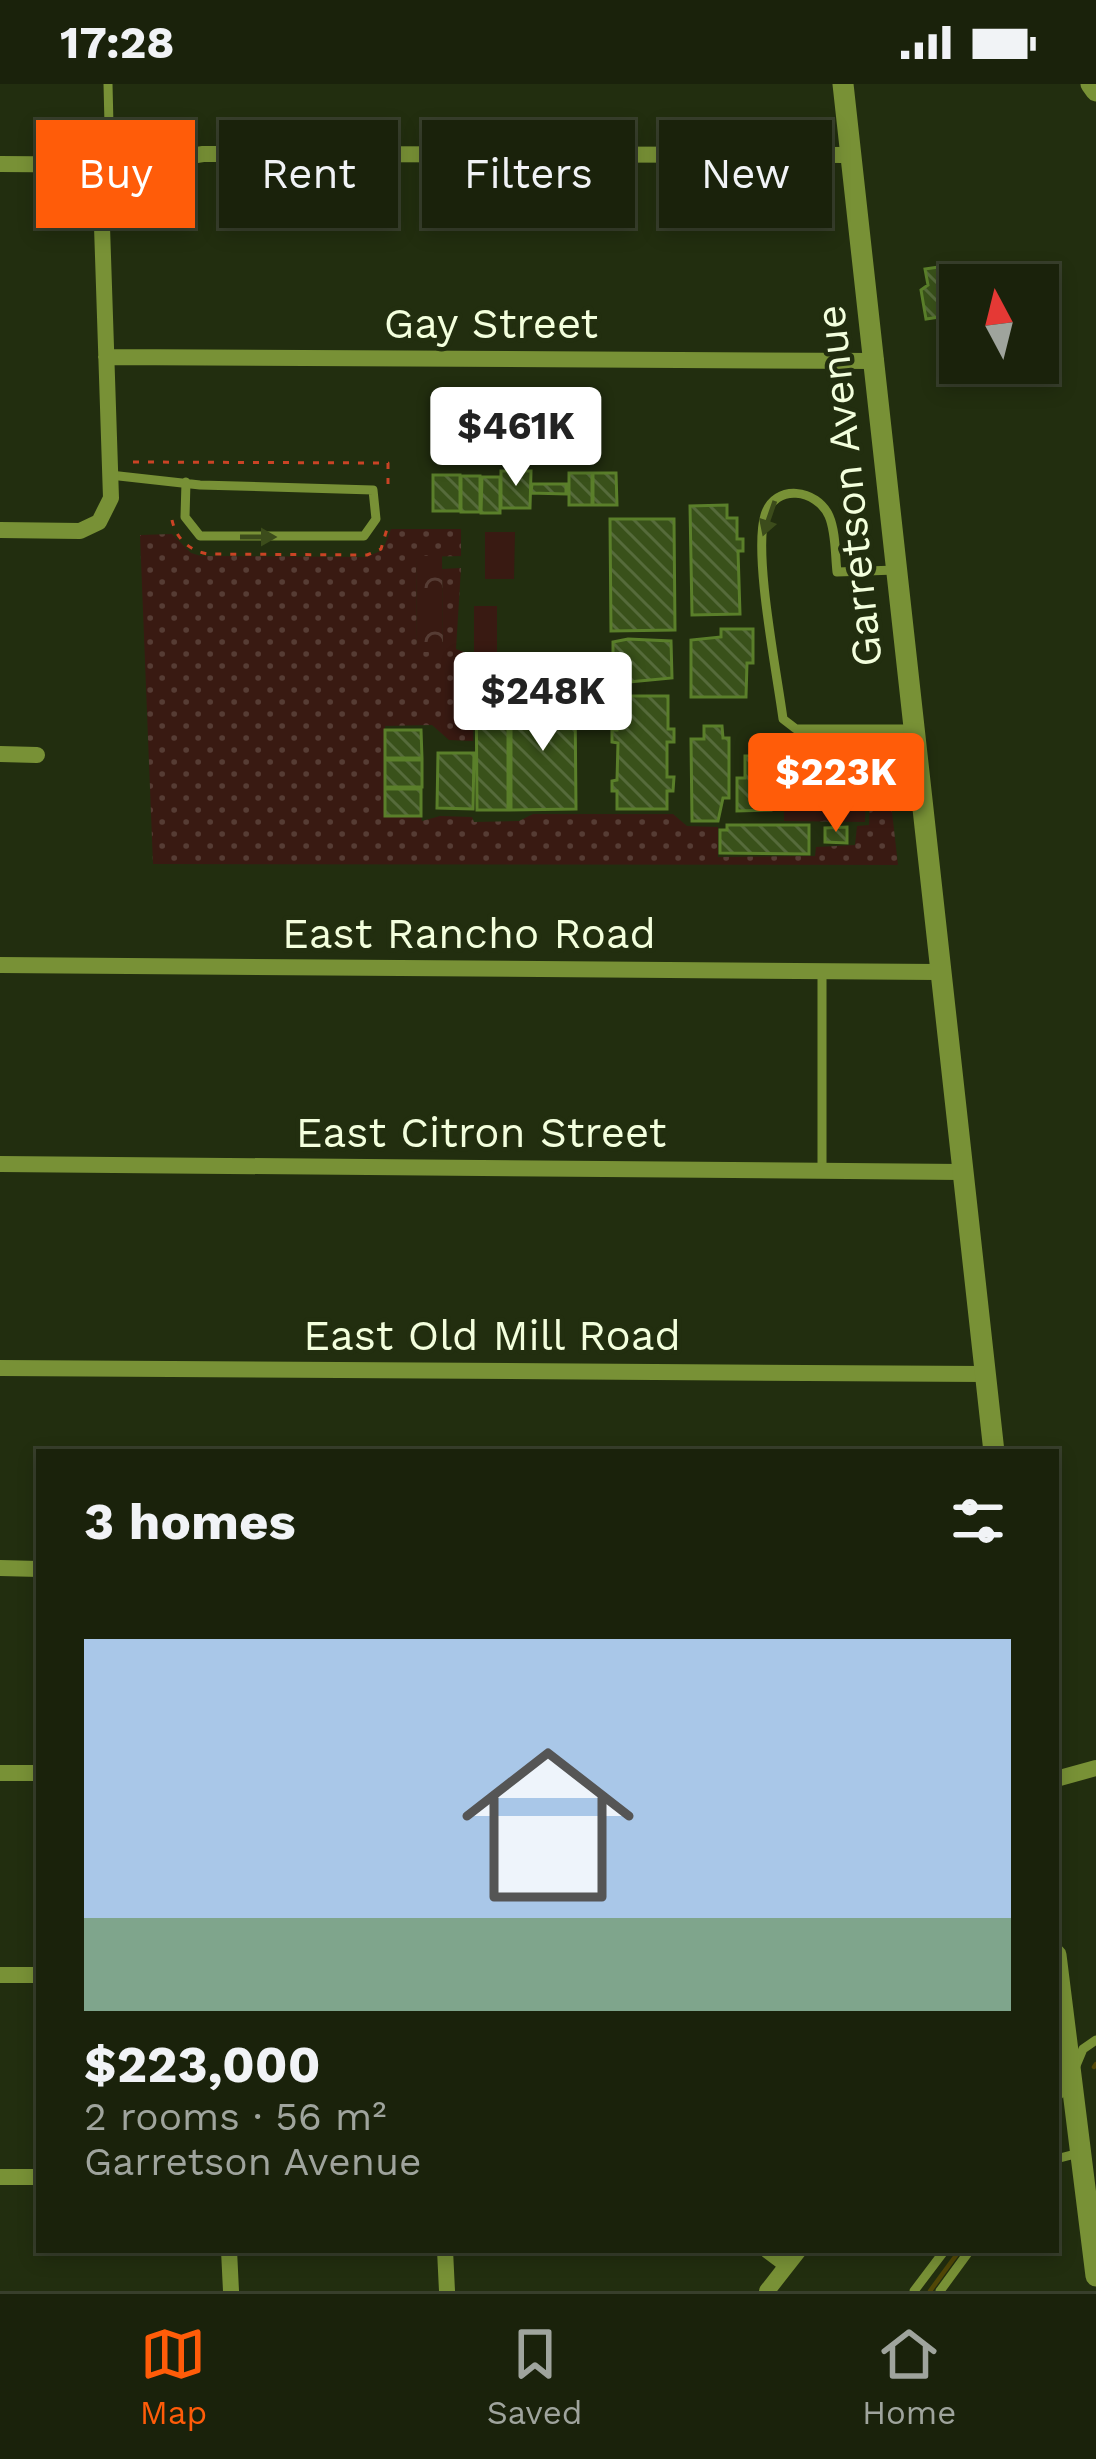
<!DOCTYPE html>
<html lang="en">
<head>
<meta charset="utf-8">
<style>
	body { margin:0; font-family:"Work Sans",sans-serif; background:#232a14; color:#f1f3f6; height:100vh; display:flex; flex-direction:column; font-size:45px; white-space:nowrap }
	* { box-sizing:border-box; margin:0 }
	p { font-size:39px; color:#9fa49d }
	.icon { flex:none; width:66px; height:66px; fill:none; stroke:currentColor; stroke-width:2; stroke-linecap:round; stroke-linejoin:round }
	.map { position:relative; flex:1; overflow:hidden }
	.sheet { position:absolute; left:36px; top:1365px; width:1023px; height:804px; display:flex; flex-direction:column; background:#1a220b; border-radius:0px; box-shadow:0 6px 18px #0003,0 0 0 3px #383f2c }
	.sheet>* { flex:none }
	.guide { position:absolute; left:36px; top:36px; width:1026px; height:108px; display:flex; gap:24px }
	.needle { width:78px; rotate:353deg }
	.tools { position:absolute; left:939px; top:180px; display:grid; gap:24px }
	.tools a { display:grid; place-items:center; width:120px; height:120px; border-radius:0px; background:#1a220b; box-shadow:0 6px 18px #0003,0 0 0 3px #383f2c; font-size:60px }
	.price { position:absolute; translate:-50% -102px; padding:0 27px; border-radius:12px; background:#fff; color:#222; font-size:39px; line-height:78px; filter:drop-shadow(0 3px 6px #0008) }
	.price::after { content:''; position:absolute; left:50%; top:72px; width:36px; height:27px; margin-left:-18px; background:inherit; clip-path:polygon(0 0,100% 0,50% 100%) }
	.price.on { background:#ff5c09; color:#fff }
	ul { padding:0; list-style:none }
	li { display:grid; align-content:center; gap:24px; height:636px; padding:0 48px }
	li span { display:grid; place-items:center; height:372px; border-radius:0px; color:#555 }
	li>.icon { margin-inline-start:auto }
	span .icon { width:216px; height:216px; fill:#fffc; stroke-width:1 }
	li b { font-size:51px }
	h2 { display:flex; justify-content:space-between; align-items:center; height:144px; padding:0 48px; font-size:51px }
	.tag { padding:0 42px; border-radius:0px; background:#1a220b; box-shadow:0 6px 18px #0003,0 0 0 3px #383f2c; font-size:42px; line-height:108px }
	.tag.on { background:#ff5c09; color:#fff }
	.status { display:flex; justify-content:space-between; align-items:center; height:84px; padding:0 60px; background:#1a220b; direction:ltr }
	.status svg { height:33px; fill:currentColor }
	.dock { display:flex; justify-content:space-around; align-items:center; height:168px; border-top:3px solid #383f2c; background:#1a220b; font-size:33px; color:#9fa49d }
	.dock a { display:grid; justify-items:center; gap:6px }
	.dock .on { color:#ff5c09 }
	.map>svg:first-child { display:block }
	.grass { fill:url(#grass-dots) }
	.park { fill:url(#park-crowns) }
	.garden { fill:#391a12 }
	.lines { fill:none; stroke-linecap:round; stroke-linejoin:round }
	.stream { stroke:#514706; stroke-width:4.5 }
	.building { fill:url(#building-back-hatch); stroke:#5a7f2a; stroke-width:3 }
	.path { stroke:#ca4325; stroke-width:3; stroke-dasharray:6 9; stroke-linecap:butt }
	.service { stroke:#789136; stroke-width:9 }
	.minor { stroke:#789136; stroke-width:16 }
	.tertiary { stroke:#789136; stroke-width:21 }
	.oneway { fill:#3c4c1b }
	.labels { text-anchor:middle; stroke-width:9; stroke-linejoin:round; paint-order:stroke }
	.street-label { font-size:42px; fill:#f3ffdd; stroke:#222e0f }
</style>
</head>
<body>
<div class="status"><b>17:28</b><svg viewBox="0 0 49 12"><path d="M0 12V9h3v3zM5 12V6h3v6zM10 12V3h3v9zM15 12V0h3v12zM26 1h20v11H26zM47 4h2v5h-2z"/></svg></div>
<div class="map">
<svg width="1096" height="2207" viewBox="0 0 1096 2207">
	<defs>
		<pattern id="grass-dots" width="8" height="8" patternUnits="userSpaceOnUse" patternTransform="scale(3)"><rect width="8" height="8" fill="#391a12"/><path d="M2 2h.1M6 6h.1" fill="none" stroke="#563c34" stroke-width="1.8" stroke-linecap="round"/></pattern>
		<pattern id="park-crowns" width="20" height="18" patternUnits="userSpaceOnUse" patternTransform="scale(3)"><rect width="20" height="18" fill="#391a12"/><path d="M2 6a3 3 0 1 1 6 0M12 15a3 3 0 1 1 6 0" fill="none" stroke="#563c34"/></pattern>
		<pattern id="building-back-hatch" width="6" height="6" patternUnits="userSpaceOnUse" patternTransform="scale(3)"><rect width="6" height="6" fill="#39511a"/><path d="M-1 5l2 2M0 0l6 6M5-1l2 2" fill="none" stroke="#566b3b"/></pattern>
	</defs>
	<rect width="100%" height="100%" fill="#222e0f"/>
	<!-- grass -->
	<path class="grass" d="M391,445H461V472L416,473L417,567H443L442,485L461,484L456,565L475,572L473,657L449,656L432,641L385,642V732H421L422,737L440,732L472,733L474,738L519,737L533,730H673L687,742L718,743V773L815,772L816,763L855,761L857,742L869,741L870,710H890L898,781L153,780L140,451L172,450L191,469L201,472L366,473L383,466Z"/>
	<!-- park -->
	<path class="park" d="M416,472H442L443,568H417Z
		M784,708H866L865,738L784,737Z"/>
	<!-- garden -->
	<path class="garden" d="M485,448H515L514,495H485Z
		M474,522H497V569H474Z"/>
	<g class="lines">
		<!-- stream -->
		<path class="stream" d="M1094,1983L1096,1980
			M930,2207L960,2166"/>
	</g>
	<!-- building -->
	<path class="building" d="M959,180L960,230L926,235L921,206L928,201L925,185Z
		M501,387H531L530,424H501Z
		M569,389H592V421H569Z
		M593,389H616L617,421H593Z
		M433,391H460V427H433Z
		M461,392H480V428H461Z
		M482,393H500V429H481Z
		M532,400H566V410L531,409Z
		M727,421V434H737V455H743V467H738L740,530L692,531L690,422Z
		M610,435H674L675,546L611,547Z
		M721,545H753V579H747L746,613H691V556L721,553Z
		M628,555L671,557L672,594L628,598V594H613V558Z
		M508,586V726H477L476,587Z
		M618,612H668V645H674V658H667V693H674L673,707H667V725H617V707H612V697L617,696L618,659L612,658V646H617Z
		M511,614H575L576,725L511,726Z
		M704,642H722L723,654H729V714H723L718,737H692L691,655H704Z
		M385,646H421L422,674H385Z
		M800,665V695H771V726L737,727V694H745V672H768V666Z
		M814,666H851V704H814Z
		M438,669H474L473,725L437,724Z
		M385,676H422V703H385Z
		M385,705H421V732H385Z
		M727,741H809V770L720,769V746H727Z
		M847,743V759L825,758V744Z"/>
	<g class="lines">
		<!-- path -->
		<path class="path" d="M133,378L388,379V406
			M172,436C176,455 190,467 208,470L367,471L381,465L387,445"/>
		<!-- service -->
		<path class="service" d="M108,0L110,82
			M110,391L200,401L373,406L376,435L364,452H200L185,433L186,398
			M896,486L837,488C835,471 836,448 829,432C817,405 775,399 765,431C753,469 777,589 783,635L796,645H913
			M822,887V1086
			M1075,1984L1083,1965L1096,1956
			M1056,2015L1068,1999
			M1056,2075L1079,2069
			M914,2207L945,2166
			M940,2207L970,2166"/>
		<!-- minor -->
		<path class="minor" d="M0,80L134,81L203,70L852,71
			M106,273L876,277
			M0,446L80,447L99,438L111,414L100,82
			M0,670L37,671
			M0,881L938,888
			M0,1080L962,1088
			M0,1284L983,1290
			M0,1484L39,1485
			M0,1689H39
			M1056,1695L1096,1684
			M0,1891H39
			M0,2093H39
			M229,2166L231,2207
			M445,2166L447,2207
			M767,2166L787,2181
			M767,2207L799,2166"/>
		<!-- tertiary -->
		<path class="tertiary" d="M843,0L994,1368
			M1091,0L1096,7
			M1056,1871L1096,2192"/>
	</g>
	<!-- one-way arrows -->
	<defs><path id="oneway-solid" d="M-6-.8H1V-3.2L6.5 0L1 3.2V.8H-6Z" transform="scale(3)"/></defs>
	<g class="oneway">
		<use href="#oneway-solid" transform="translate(769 434) rotate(109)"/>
		<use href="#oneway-solid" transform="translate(258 453)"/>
	</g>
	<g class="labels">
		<!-- street labels -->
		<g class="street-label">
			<text x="491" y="254">Gay Street</text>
			<text transform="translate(848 402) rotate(-96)" y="15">Garretson Avenue</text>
			<text x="469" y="864">East Rancho Road</text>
			<text x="481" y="1063">East Citron Street</text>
			<text x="492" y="1266">East Old Mill Road</text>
		</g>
	</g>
</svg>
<div class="tools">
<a><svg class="needle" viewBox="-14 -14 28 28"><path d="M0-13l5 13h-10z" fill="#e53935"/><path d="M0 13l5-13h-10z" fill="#9fa49d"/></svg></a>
</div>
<b class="price" style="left:516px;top:405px">$461K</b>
<b class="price" style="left:543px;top:670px">$248K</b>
<b class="price on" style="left:836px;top:751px">$223K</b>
<div class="guide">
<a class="tag on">Buy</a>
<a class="tag">Rent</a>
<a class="tag">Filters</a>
<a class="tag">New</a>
</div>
<section class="sheet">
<h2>3 homes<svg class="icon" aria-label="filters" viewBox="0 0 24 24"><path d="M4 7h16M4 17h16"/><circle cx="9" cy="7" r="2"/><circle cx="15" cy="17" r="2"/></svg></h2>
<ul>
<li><span style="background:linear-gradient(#a9c7e8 75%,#7fa58c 0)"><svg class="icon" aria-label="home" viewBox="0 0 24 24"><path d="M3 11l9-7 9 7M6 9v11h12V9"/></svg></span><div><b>$223,000</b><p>2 rooms · 56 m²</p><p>Garretson Avenue</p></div></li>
</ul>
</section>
</div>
<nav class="dock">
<a class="on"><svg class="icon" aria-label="map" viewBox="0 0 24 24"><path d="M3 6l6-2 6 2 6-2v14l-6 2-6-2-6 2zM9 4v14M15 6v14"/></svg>Map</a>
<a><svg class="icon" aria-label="saved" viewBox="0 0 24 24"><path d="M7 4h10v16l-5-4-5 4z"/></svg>Saved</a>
<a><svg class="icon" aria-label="home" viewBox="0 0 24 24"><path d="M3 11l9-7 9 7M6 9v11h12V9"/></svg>Home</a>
</nav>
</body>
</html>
